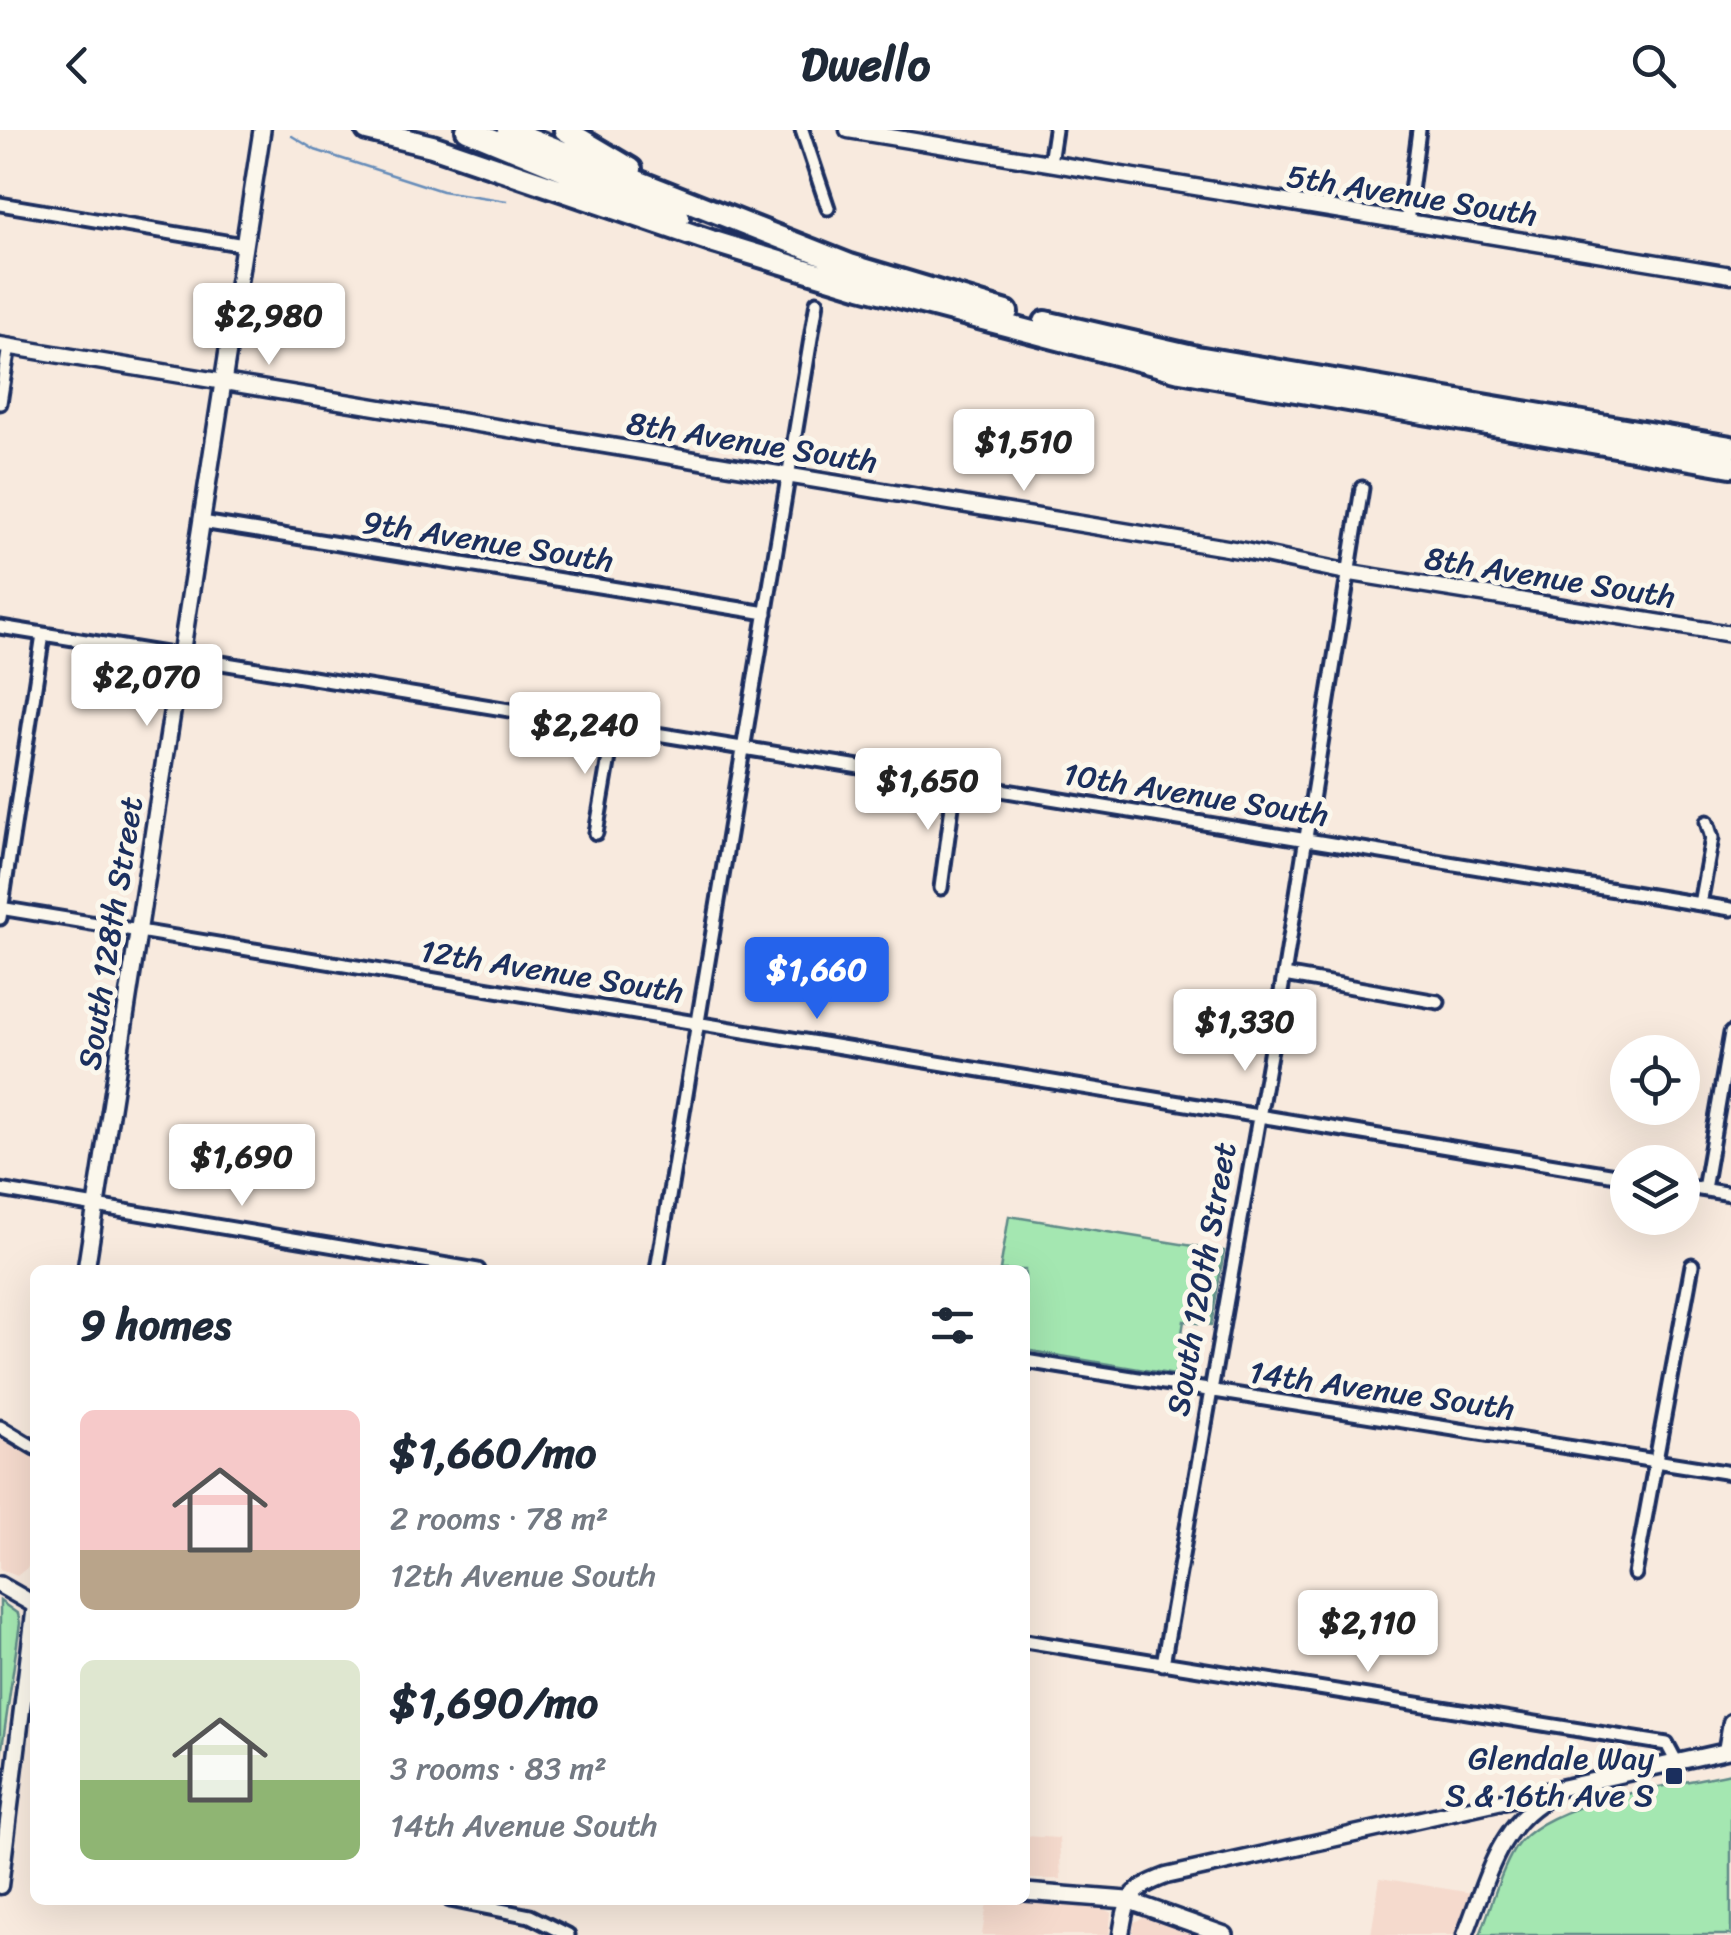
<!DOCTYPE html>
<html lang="en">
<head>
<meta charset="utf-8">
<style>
	body { margin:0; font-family:Sriracha,sans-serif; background:#f2f2f3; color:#1f2937; height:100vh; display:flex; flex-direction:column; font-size:38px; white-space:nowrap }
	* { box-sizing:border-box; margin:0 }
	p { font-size:32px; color:#747a83 }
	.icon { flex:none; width:55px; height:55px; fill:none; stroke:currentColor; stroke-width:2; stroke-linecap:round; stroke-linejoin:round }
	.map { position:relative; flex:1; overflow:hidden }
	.drawer { position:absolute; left:30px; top:1135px; width:1000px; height:640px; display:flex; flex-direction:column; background:#fff; border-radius:15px; box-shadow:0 10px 40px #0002 }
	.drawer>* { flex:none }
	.fabs { position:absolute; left:1610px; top:905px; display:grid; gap:20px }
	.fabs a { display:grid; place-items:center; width:90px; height:90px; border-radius:50%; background:#fff; box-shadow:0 10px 40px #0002; font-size:50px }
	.price { position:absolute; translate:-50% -85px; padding:0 22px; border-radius:10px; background:#fff; color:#222; font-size:32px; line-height:65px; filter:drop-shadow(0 2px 5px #0008) }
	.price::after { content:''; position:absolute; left:50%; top:60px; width:30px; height:22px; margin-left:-15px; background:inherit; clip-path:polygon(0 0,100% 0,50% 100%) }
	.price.selected { background:#2563eb; color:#fff }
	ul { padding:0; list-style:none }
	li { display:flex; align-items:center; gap:30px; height:250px; padding:0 50px }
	li span { display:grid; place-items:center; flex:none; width:280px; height:200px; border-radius:15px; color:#555 }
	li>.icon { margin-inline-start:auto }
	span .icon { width:120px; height:120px; fill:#fffc; stroke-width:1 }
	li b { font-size:42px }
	h2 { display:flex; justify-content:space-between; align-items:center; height:120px; padding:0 50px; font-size:42px }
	header { display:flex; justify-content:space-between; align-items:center; height:130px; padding:0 50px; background:#fff; font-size:45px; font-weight:700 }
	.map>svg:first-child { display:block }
	.built { fill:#f5dacd }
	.green { fill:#a4e7b1; stroke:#608b88; stroke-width:2.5 }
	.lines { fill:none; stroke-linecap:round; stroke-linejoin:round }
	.stream { stroke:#668cb9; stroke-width:2.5 }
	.minor-casing { stroke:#1b2f5e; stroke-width:19 }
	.tertiary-casing { stroke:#1b2f5e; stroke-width:21 }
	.secondary-casing { stroke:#1b2f5e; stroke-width:22 }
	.motorway-casing { stroke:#1b2f5e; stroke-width:28 }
	.minor { stroke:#fbf7ec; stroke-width:11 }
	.tertiary { stroke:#fbf7ec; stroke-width:14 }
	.secondary { stroke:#fbf7ec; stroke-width:15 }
	.motorway { stroke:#fbf7ec; stroke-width:20 }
	.poi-dot { fill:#1b2f5e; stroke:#fbf7ec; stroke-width:4 }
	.labels { text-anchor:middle; stroke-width:10; stroke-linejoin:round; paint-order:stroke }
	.street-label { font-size:32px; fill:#1b2f5e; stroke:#fbf7ec }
	.poi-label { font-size:32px; fill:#1b2f5e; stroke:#fbf7ec; text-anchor:end }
</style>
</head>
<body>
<header><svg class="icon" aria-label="back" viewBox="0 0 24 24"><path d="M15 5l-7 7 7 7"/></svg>Dwello<svg class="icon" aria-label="search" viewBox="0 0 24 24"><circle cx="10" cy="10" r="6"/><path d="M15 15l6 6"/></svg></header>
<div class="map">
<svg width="1731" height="1805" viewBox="0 0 1731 1805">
	<rect width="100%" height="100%" fill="#f8eade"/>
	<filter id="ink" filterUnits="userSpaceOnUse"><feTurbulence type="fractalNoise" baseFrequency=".01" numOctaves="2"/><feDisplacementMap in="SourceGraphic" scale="20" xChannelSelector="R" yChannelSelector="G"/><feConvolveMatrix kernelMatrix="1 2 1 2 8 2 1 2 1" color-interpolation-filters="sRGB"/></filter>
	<g filter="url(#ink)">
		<!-- built -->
		<path class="built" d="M0,1304L35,1324V1390L28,1437L17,1446L0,1439Z
			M1025,1706L1059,1708L1061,1749H1025Z
			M1380,1748L1472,1763L1457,1805H1371Z
			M987,1772H1041L1101,1777L1111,1783L1109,1805H982Z
			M1145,1787L1155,1789L1197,1805H1133L1134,1792Z"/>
		<!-- green -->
		<path class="green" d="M1009,1086L1224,1121L1211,1195L1184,1191L1175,1245L1025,1220V1140H1000Z
			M0,1471L18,1484L20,1493L0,1632Z
			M1731,1643V1805H1480C1491,1778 1499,1744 1515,1718C1546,1670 1676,1655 1731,1643Z"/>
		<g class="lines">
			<!-- stream -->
			<path class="stream" d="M292,6L315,20L442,61L507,71"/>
			<defs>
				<path id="minor" d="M802,0L828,78
					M1050,33L1055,0
					M0,74L244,115
					M1407,92L1419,0
					M0,273L9,216
					M202,392L766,483
					M0,497L1731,779
					M596,703L614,598
					M941,758L955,654
					M1700,774L1712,708L1707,692
					M0,778L1628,1047
					M0,788L43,504
					M1284,845L1438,872
					M1682,1056L1731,1064
					M1704,1059L1731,903
					M0,1060L478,1140
					M657,1140L817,172
					M1025,1231L1731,1343
					M0,1297L35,1318
					M1635,1444L1692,1135
					M1025,1511L1667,1614L1676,1631
					M1163,1534L1284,845L1362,358
					M450,1770L530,1786L568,1805"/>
				<path id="tertiary" d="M848,0L1731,145
					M0,215L1245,421L1351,443L1731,504
					M1726,1621L1731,1592
					M0,1756L35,1475
					M1121,1805C1127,1767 1129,1760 1166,1746L1731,1620
					M1465,1805C1486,1753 1498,1692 1552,1666"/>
				<path id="secondary" d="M86,1140L262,0
					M0,1455L35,1475
					M1025,1762L1127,1770L1225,1805"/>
				<path id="motorway" d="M367,0L432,16L711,111L861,157L1180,241L1731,336
					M467,0L679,87
					M508,0L850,135L1007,182
					M565,0L631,39
					M1045,192L1197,227L1731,317"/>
			</defs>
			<!-- minor casing -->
			<use href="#minor" class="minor-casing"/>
			<!-- tertiary casing -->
			<use href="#tertiary" class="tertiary-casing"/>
			<!-- secondary casing -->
			<use href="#secondary" class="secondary-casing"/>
			<!-- motorway casing -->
			<use href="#motorway" class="motorway-casing"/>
			<!-- minor -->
			<use href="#minor" class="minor"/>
			<!-- tertiary -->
			<use href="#tertiary" class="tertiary"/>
			<!-- secondary -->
			<use href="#secondary" class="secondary"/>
			<!-- motorway -->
			<use href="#motorway" class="motorway"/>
		</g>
	</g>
	<!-- markers -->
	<rect class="poi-dot" x="1664" y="1636" width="20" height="20" rx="5"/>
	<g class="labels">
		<!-- street labels -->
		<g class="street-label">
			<text transform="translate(1412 65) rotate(9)" y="11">5th Avenue South</text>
			<text transform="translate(752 312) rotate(9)" y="11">8th Avenue South</text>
			<text transform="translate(488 411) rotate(9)" y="11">9th Avenue South</text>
			<text transform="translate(1550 447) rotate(9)" y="11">8th Avenue South</text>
			<text transform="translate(1196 664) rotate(9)" y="11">10th Avenue South</text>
			<text transform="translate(110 803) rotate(-81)" y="11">South 128th Street</text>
			<text transform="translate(552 841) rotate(9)" y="11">12th Avenue South</text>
			<text transform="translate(1201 1149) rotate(-80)" y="11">South 120th Street</text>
			<text transform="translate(1382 1260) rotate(8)" y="11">14th Avenue South</text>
		</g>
		<!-- poi labels -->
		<g class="poi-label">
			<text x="1654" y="1639">Glendale Way<tspan x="1654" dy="37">S &amp; 16th Ave S</tspan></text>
		</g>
	</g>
</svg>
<div class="fabs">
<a><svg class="icon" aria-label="locate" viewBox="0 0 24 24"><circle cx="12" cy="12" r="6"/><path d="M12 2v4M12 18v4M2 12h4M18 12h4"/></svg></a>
<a><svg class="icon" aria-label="layers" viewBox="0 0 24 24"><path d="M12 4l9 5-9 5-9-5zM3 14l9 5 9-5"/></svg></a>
</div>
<b class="price" style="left:269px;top:238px">$2,980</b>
<b class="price" style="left:1024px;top:364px">$1,510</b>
<b class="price" style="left:147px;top:599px">$2,070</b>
<b class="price" style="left:585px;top:647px">$2,240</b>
<b class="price" style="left:928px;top:703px">$1,650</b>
<b class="price selected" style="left:817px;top:892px">$1,660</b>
<b class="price" style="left:1245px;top:944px">$1,330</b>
<b class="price" style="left:242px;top:1079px">$1,690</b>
<b class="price" style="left:1368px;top:1545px">$2,110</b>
<section class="drawer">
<h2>9 homes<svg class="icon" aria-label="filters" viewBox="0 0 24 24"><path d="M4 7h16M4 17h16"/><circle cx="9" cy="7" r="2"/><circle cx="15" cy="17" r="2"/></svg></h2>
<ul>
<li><span style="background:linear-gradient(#f6c9c9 70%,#b9a48a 0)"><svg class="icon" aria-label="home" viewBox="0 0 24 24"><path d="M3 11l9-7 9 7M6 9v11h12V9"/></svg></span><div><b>$1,660/mo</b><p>2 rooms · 78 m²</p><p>12th Avenue South</p></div></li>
<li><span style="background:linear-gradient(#dfe7d0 60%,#8fb573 0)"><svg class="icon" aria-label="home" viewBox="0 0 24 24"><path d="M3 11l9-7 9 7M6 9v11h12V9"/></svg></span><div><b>$1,690/mo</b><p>3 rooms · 83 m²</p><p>14th Avenue South</p></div></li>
</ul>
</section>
</div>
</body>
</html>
